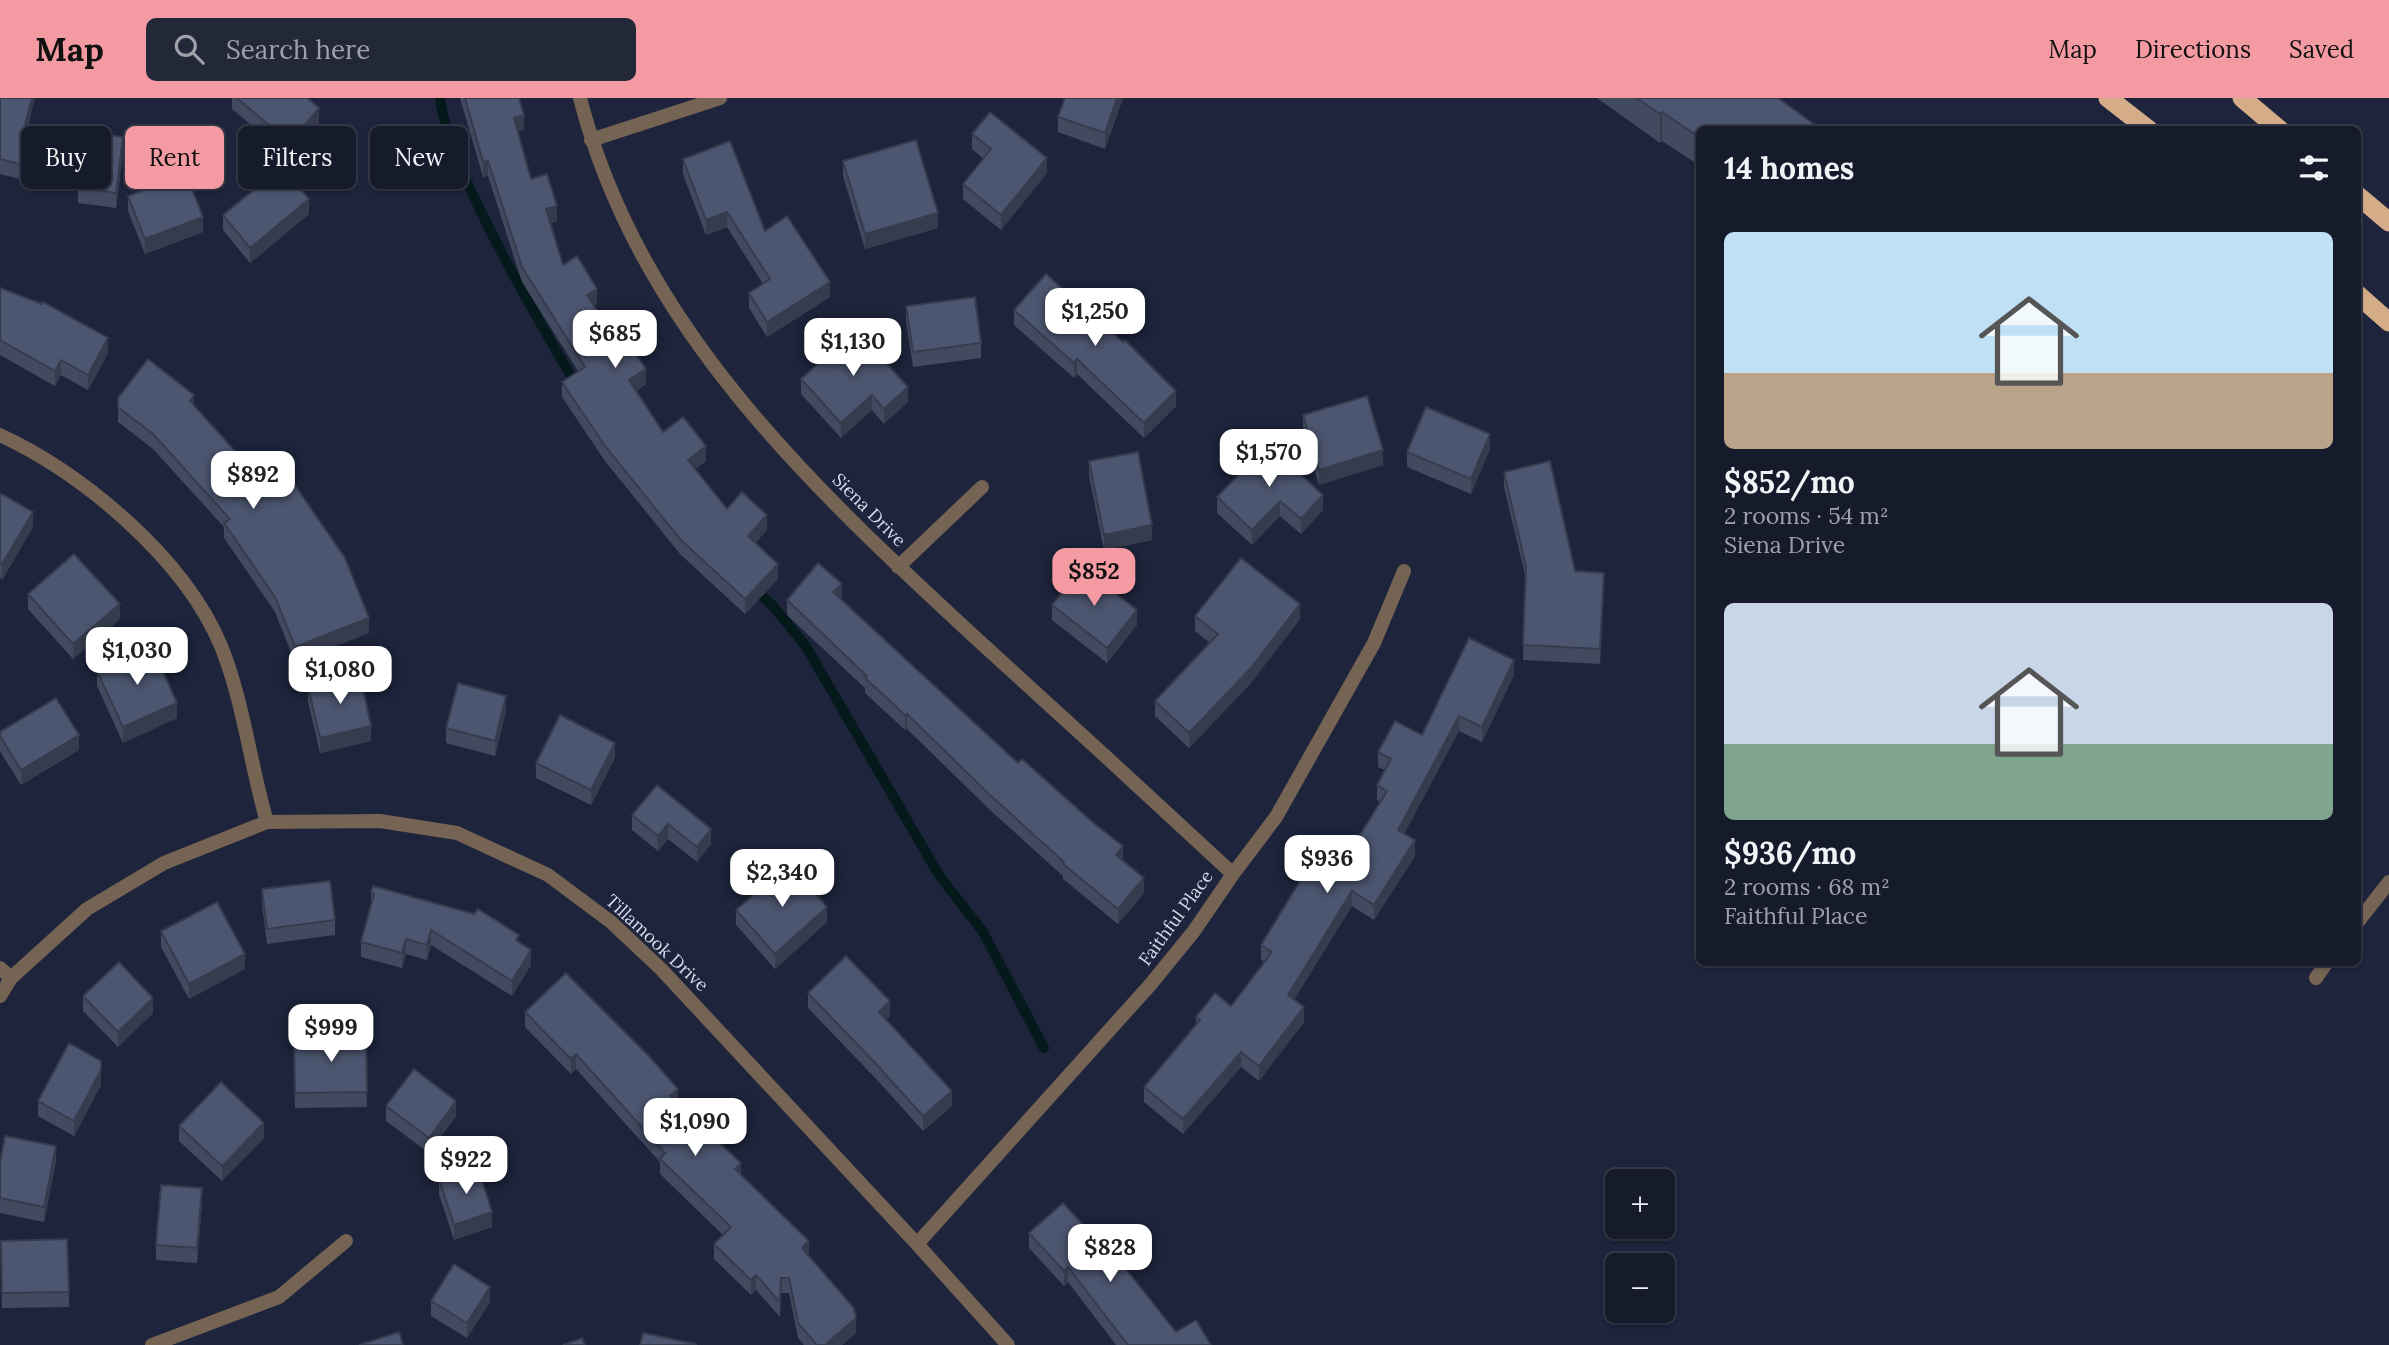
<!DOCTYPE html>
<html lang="en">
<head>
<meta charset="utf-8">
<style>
	body { margin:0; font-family:Lora,serif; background:#232838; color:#f1f3f6; height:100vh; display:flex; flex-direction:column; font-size:26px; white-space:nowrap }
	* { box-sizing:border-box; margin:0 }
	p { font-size:23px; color:#9ea1a9 }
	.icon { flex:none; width:38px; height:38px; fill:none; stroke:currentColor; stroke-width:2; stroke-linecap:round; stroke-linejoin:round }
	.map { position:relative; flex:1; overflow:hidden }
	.panel { position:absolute; left:1696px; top:28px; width:665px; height:840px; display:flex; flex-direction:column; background:#161b2c; border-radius:10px; box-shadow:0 2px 5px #0004,0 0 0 2px #353948 }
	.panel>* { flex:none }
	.top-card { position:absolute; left:21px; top:28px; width:665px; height:63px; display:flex; gap:14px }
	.tools { position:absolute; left:1605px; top:1071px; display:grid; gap:14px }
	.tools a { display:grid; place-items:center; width:70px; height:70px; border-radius:10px; background:#161b2c; box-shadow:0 2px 5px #0004,0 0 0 2px #353948; font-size:35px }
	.price { position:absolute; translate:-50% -60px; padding:0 16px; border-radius:14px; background:#fff; color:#222; font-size:23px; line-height:46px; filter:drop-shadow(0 2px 4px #0008) }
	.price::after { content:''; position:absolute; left:50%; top:42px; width:21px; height:16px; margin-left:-10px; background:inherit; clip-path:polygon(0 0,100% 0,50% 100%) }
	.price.active { background:#f49aa3; color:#111 }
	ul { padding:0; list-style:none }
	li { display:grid; align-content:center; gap:14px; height:371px; padding:0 28px }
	li span { display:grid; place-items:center; height:217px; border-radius:10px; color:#555 }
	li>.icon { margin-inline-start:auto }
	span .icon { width:126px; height:126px; fill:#fffc; stroke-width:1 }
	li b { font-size:30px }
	h2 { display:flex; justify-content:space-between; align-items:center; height:84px; padding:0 28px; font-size:30px }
	.tag { padding:0 24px; border-radius:10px; background:#161b2c; box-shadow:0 2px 5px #0004,0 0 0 2px #353948; font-size:24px; line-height:63px }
	.tag.active { background:#f49aa3; color:#111 }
	header { display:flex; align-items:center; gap:42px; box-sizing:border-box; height:98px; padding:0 35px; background:#f49aa3; color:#111 }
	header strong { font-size:33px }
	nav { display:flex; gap:38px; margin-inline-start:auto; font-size:24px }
	.search { width:490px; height:63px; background:#232838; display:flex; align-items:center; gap:18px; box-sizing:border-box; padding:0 24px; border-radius:10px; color:#9ea1a9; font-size:26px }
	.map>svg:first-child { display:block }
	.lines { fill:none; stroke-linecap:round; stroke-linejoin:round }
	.stream { stroke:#03191a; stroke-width:10 }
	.service { stroke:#756354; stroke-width:14 }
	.minor { stroke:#756354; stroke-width:14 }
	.trunk { stroke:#d4ac88; stroke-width:19 }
	.wall { fill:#424a60 }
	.shaded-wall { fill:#363c4e }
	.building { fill:#4d5670; stroke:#363c4e; stroke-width:2 }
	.labels { text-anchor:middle; stroke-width:5; stroke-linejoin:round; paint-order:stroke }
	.street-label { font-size:18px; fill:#d5dbeb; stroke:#1d243b }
</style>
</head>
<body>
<header>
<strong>Map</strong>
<div class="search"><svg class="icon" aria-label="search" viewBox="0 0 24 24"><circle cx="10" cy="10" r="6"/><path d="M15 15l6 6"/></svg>Search here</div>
<nav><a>Map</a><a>Directions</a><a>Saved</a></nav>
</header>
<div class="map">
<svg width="2389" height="1247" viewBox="0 0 2389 1247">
	<rect width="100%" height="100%" fill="#1d243b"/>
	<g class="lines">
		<!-- stream -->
		<path class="stream" d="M440,0C446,45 466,83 486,124C514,181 545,234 577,288
			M754,490L773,508L805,547L939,777L983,834L1044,950"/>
		<!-- service -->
		<path class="service" d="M2357,825L2389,784
			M2316,880L2327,864"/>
		<!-- minor -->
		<path class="minor" d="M580,0C639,229 811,388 979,543C1064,620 1149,698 1233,776
			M591,42L720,0
			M0,337C84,376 185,461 221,548C244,605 250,666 267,724
			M898,469L982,389
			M0,870L11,880
			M0,898L11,880L87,811L164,765L267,724L380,723L457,735L548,777L611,824L661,871L917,1146L1008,1247
			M917,1146L1150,887L1194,833L1233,776L1276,719L1374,545L1404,473
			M152,1247L279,1199L346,1143"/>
		<!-- trunk -->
		<path class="trunk" d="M2108,0L2149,32
			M2242,0L2280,32
			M2357,97L2389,124
			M2357,196L2389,224"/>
	</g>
	<!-- wall -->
	<path class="wall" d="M0,0L29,27L123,54L116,110L78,105V91L43,87L0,76Z
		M232,0H307L319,25L290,60L232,11Z
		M460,0H519L524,32L518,33L531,81L557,123L551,125L563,167L597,206L594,207L646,286L636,293L663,334L706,363L695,371L727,411L767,432L755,445L778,481L745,516L680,456L605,363L562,299V284L578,273L522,184L488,78L483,79Z
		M1065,0H1123L1105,51L1058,34V19Z
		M1597,0H1778L1699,32V67L1662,43L1660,45Z
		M972,36L1047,75L1001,132L963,101V86L984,61L972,51Z
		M683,61L765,133L830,199L767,239L749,210V195L763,186L727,129L706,137L683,76Z
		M843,63L938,130L865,151L843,78Z
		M128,98L203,134L145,156L128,113Z
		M309,116L250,165L223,132V117Z
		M0,190L108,255L88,292L61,277L55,288L0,257Z
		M906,208L981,245V260L913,269L906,223Z
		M1014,212L1176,308L1144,340L1077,276L1074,280L1014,227Z
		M801,281L908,304L884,326L872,312L841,340L801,296Z
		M118,300L194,309L369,535L295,564L275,514L224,440V429L153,351L118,324Z
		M1303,317L1383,367L1319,387L1303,332Z
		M1268,346L1323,412L1301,436L1280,418L1252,447L1217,415V399Z
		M1490,351L1471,396L1407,369V354Z
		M1089,363L1152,442L1104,452L1089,378Z
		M1504,374L1575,473L1604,490L1600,566L1523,562L1526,481L1504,389Z
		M0,395L33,429L2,482L0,479Z
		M28,496L120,521L73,561L28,511Z
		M842,501L841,502L1123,763L1144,795L1118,826L1063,781V778L990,712L907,631L905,632L865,595V590L787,517V502Z
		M1052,507L1137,527L1107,565L1052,522Z
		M1195,518L1300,521L1251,585L1189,650L1155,618V603L1210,545L1195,533Z
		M97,573L177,620L123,645L97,588Z
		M1514,577L1482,644L1459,633L1404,736L1415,758L1374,822L1352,808L1294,901L1304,924L1259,983L1241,969L1183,1036L1144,1004V989L1196,927V919L1231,908L1265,864L1261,862V847L1350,753L1380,704L1377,702V687L1385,672L1378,669V654L1422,637Z
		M308,588L371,643L320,655L308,603Z
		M506,613L495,658L446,645V630Z
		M0,634L79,652L21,687L0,653Z
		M615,660L591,707L536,680V665Z
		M657,687L711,746L697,764L668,741L658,753L632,732V717Z
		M262,791L335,822V837L267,846L262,806Z
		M371,794L519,844L531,867L512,898L431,847L427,862L406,856L402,870L361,859V844L371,808Z
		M736,812L827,824L775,871L736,827Z
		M161,833L245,871L189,901L161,849Z
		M808,895L890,918L886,922L952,1008L923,1033L879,984L808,910Z
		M83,898L153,915L118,949L83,913Z
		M525,914L678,1005L741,1077L809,1158L856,1235L842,1247H804L798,1240L789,1195H781L780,1219L756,1192L751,1197L714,1161V1146L723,1137L660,1076V1064L576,971L571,976L525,929Z
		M366,937L367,1009L295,1010L294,938Z
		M101,987L74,1038L38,1018V1003Z
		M386,1008L456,1018L429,1055L386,1023Z
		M179,1028L264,1040L222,1083L179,1043Z
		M56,1063L44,1124L0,1115V1064Z
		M439,1081L492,1129L454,1142L439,1096Z
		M202,1105L197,1165L156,1162V1147Z
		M1029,1135L1176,1234L1211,1247H1116L1068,1184L1064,1188L1029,1150Z
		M1,1143L69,1194V1209L2,1210Z
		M431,1203L490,1204L467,1240L431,1218Z"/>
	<!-- shaded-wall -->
	<path class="shaded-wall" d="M32,0H35L25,42V27Z
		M1117,0H1123L1105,51V35Z
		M319,10V25L290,60V45Z
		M1662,14V43L1660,45V16Z
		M524,17V32L514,35V20Z
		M123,39V54L116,110V95Z
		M1047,60V75L1001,132V117Z
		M488,63V78L483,79V64Z
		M309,101V116L250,165V150Z
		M557,108V123L546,126V111Z
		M727,114V129L706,137V122Z
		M938,115V130L865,151V136Z
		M203,119V134L145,156V141Z
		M830,184V199L767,239V224Z
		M597,191V206L587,212V197Z
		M108,240V255L88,292V277Z
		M1077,261V276L1074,280V265Z
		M61,262V277L55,288V273Z
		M646,271V286L629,297V282Z
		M908,289V304L884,326V311Z
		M1176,293V308L1144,340V325Z
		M194,297V312L190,303Z
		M872,297V312L841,340V325Z
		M1490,336V351L1471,396V381Z
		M706,348V363L688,377V362Z
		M1383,352V367L1319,387V372Z
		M1323,397V412L1301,436V421Z
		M1280,403V418L1252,447V432Z
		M33,414V429L2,482V466Z
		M767,417V432L748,453V438Z
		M1152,427V442L1104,452V437Z
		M778,466V481L745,516V501Z
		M842,486V501L833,509V494Z
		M120,506V521L73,561V546Z
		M1300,506V521L1251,585L1189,650V635Z
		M1137,512V527L1107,565V550Z
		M369,520V535L295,564V549Z
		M1514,562V577L1482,644V629Z
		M506,598V613L495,658V643Z
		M177,605V620L123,645V629Z
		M907,616V631L905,632V617Z
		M1459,618V633L1398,747V732Z
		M371,628V643L320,655V640Z
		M79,637V652L21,687V672Z
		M615,645V660L591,707V692Z
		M668,726V741L658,753V738Z
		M711,731V746L697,764V749Z
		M1415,742V758L1374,822V807Z
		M1123,748V763L1116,757Z
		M1144,780V795L1118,826V811Z
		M1352,793V808L1288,912V897Z
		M827,809V824L775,871V856Z
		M431,832V847L427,862V847Z
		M406,841V856L402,870V855Z
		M531,852V867L512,898V883Z
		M245,856V871L189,901V886Z
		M153,900V915L118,949V934Z
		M890,903V918L879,929V914Z
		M1304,909V924L1259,983V968Z
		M1241,954V969L1183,1036V1021Z
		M576,956V971L571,976V961Z
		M101,972V987L74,1038V1023Z
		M678,991V1006L670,998Z
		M952,993V1008L923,1033V1018Z
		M456,1003V1018L429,1055V1040Z
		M264,1025V1040L222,1083V1068Z
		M56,1048V1063L44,1124V1109Z
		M741,1065V1080L735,1071Z
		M202,1090V1105L197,1165V1150Z
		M492,1114V1129L454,1142V1127Z
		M809,1143V1158L802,1150Z
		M1068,1169V1184L1064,1188V1173Z
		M756,1177V1192L751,1197V1182Z
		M490,1189V1204L467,1240V1225Z
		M856,1220V1235L842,1247H825Z"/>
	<!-- building -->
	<path class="building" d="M0,0H32L25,27L123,39L116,95L78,90L79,76L43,72L0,61Z
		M237,0H307L319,10L290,45Z
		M465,0H519L524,17L514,20L531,81L547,76L557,108L546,111L563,167L577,158L597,191L587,197L619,246L626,242L646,271L629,282L663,334L683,319L706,348L688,362L727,411L742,394L767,417L748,438L778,466L745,501L680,441L605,348L562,284L585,269L522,169L488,63L483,64Z
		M1065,0H1117L1105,35L1058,19Z
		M1637,0H1778L1822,32H1699V39L1662,14L1660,16Z
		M990,14L1047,60L1001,117L963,86L991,51L972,36Z
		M916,42L938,115L865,136L843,63Z
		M730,43L765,133L787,118L830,184L767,224L749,195L770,181L727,114L706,122L683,61Z
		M282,69L309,101L250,150L223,117Z
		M186,76L203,119L145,141L128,98Z
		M1046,176L1123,244L1125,242L1176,293L1144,325L1077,261L1074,265L1014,212Z
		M0,190L42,206L43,204L108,240L88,277L61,262L55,273L0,242Z
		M975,199L981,245L913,254L906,208Z
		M856,232L908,289L884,311L872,297L841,325L801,281Z
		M148,261L194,297L190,303L271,393L290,380L345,460L369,520L295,549L275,499L224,425L230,421L153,336L118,309V300Z
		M1367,298L1383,352L1319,372L1303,317Z
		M1426,309L1490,336L1471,381L1407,354Z
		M1268,346L1323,397L1301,421L1280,403L1252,432L1217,399Z
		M1138,354L1152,427L1104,437L1089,363Z
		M1550,363L1575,473L1604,475L1600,551L1523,547L1526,469L1504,374Z
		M0,395L33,414L2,466L0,464Z
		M74,456L120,506L73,546L28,496Z
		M1241,460L1300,506L1251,570L1189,635L1155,603L1218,536L1195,518Z
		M818,465L842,486L833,494L1018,665L1022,661L1096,727L1123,748L1116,757L1144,780L1118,811L1063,766L1064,764L990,697L907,616L905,617L865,580L867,578L787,502Z
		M1082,469L1137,512L1107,550L1052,507Z
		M1469,540L1514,562L1482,629L1459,618L1398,732L1415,742L1374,807L1352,793L1288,897L1304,909L1259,968L1241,954L1183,1021L1144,989L1200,922L1196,919L1215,895L1231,908L1272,854L1261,847L1327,739L1350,753L1387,693L1377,687L1391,661L1378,654L1395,623L1422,637Z
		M152,548L177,605L123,629L97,573Z
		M360,576L371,628L320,640L308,588Z
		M458,585L506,598L495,643L446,630Z
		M56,600L79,637L21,672L0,638V634Z
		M560,617L615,645L591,692L536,665Z
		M657,687L711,731L697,749L668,726L658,738L632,717Z
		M789,765L827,809L775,856L736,812Z
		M330,783L335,822L267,831L262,791Z
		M373,788L474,816L478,811L519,837L516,842L531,852L512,883L431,832L427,847L406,841L402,855L361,844L374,796L371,794Z
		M217,804L245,856L189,886L161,833Z
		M846,858L890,903L879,914L952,993L923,1018L879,969L808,895Z
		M119,864L153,900L118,934L83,898Z
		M566,875L647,956L678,991L670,998L741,1065L735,1071L809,1143L802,1150L854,1210L856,1220L825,1247H817L798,1225L789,1180H781L780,1204L756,1177L751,1182L714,1146L731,1129L660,1061L665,1055L576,956L571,961L525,914Z
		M366,937L367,994L295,995L294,938Z
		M69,945L101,963V972L74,1023L38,1003Z
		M414,971L456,1003L429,1040L386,1008Z
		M221,984L264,1025L222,1068L179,1028Z
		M5,1038L56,1048L44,1109L0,1100V1064Z
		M478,1069L492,1114L454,1127L439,1081Z
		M161,1087L202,1090L197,1150L156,1147Z
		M1063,1105L1120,1167L1122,1166L1176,1234L1196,1222L1211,1247H1128L1068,1169L1064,1173L1029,1135Z
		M67,1141L69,1194L2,1195L1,1143Z
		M454,1166L490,1189L467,1225L431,1203Z
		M399,1234L403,1247H359Z
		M643,1235L696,1246V1247H640Z
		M582,1240L585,1247H563Z"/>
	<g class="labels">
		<!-- street labels -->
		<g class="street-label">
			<text transform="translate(869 412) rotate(45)" y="6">Siena Drive</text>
			<text transform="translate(1176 820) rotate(-54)" y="6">Faithful Place</text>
			<text transform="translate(657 845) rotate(43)" y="6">Tillamook Drive</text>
		</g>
	</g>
</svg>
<div class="tools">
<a>+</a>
<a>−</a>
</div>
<b class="price" style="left:1095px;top:250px">$1,250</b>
<b class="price" style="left:615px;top:272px">$685</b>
<b class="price" style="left:853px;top:280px">$1,130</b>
<b class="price" style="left:1269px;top:391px">$1,570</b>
<b class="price" style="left:253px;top:413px">$892</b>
<b class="price active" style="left:1094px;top:510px">$852</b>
<b class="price" style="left:137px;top:589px">$1,030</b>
<b class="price" style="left:340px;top:608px">$1,080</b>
<b class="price" style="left:1327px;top:797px">$936</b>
<b class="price" style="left:782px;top:811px">$2,340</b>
<b class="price" style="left:331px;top:966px">$999</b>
<b class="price" style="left:695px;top:1060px">$1,090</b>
<b class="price" style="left:466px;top:1098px">$922</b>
<b class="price" style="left:1110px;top:1186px">$828</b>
<div class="top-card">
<a class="tag">Buy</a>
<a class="tag active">Rent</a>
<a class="tag">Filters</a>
<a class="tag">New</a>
</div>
<section class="panel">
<h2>14 homes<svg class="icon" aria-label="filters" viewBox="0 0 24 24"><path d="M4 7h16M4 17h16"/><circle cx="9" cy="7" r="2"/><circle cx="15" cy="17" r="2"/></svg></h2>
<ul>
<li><span style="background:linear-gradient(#bfe0f5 65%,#b9a48a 0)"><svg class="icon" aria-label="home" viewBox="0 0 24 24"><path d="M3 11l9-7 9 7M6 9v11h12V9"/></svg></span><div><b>$852/mo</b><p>2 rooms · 54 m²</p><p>Siena Drive</p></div></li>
<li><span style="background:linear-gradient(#c9d6e8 65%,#7fa58c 0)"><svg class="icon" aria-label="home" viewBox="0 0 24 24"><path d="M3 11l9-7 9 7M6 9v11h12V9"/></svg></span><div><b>$936/mo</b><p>2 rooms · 68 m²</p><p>Faithful Place</p></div></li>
</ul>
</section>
</div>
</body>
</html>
